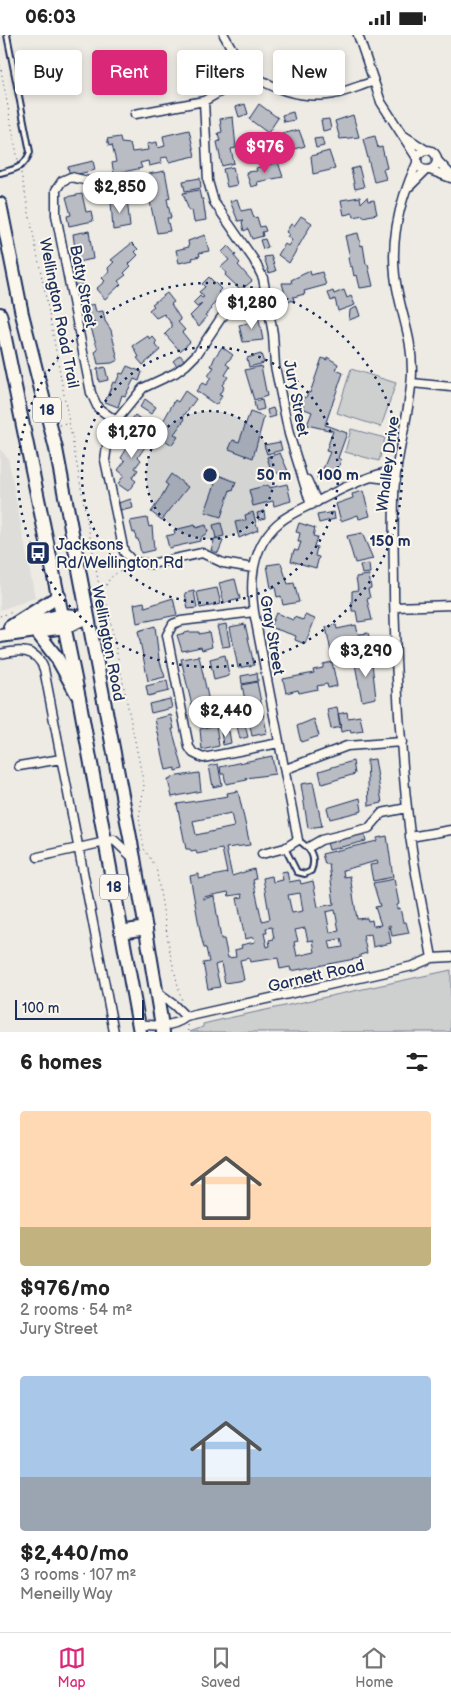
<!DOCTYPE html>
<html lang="en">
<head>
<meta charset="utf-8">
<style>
	body { margin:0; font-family:"Balsamiq Sans",sans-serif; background:#f2f2f2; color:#222; height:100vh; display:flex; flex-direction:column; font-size:19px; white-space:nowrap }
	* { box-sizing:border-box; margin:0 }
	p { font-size:16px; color:#767676 }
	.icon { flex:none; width:28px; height:28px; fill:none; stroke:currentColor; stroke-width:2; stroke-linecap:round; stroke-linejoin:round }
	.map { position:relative; height:997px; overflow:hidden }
	.details { display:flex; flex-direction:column; background:#fff; flex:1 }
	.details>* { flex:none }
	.banner { position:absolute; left:15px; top:15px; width:421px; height:45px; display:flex; gap:10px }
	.scale { position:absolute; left:15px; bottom:12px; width:129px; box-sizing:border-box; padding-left:5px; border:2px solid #1b2f5e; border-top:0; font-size:14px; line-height:18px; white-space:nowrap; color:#1b2f5e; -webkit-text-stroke:4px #fbf7ec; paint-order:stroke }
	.price { position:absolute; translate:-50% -42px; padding:0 11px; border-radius:18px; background:#fff; color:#222; font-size:16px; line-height:32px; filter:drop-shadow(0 1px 2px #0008) }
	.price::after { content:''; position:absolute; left:50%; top:30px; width:15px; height:11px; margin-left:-8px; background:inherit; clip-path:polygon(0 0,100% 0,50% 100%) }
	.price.selected { background:#db2777; color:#fff }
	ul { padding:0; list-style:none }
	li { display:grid; align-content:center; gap:10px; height:265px; padding:0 20px }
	li span { display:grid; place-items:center; height:155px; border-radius:5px; color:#555 }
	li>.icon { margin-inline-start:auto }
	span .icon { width:90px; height:90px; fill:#fffc; stroke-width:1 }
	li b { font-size:21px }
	h2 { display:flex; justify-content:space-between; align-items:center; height:60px; padding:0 20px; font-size:21px }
	.tag { padding:0 18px; border-radius:5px; background:#fff; box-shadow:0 2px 8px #0003; font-size:18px; line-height:45px }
	.tag.selected { background:#db2777; color:#fff }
	.status { display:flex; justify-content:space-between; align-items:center; height:35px; padding:0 25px; background:#fff; direction:ltr }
	.status svg { height:14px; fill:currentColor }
	.dock { display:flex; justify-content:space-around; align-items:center; height:70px; border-top:1px solid #e0e0e0; background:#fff; font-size:14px; color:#767676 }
	.dock a { display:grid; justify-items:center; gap:2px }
	.dock .selected { color:#db2777 }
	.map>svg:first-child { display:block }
	.built { fill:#deddda }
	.green { fill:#cecfcf; stroke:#747f96 }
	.building { fill:#b9bcc3; stroke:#1b2f5e; fill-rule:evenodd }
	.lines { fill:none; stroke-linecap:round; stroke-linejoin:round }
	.service-casing { stroke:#1b2f5e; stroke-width:8 }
	.minor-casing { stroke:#1b2f5e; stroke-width:11 }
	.primary-casing { stroke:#1b2f5e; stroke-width:16 }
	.trunk-casing { stroke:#1b2f5e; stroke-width:16 }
	.path { stroke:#1b2f5e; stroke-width:1; stroke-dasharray:1 4; stroke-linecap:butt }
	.service { stroke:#fbf7ec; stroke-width:4 }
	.minor { stroke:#fbf7ec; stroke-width:8 }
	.primary { stroke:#fbf7ec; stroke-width:12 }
	.trunk { stroke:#fbf7ec; stroke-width:12 }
	.ring { fill:none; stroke:#1b2f5e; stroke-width:2.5; stroke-dasharray:2.5 5 }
	.labels { text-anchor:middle; stroke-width:4; stroke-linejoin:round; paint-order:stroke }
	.shield { fill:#fbf7ec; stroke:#5e6b89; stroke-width:1 }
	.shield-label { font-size:15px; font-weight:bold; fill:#1b2f5e }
	.street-label { font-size:16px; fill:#1b2f5e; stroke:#fbf7ec }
	.poi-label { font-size:16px; fill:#1b2f5e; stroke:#fbf7ec; text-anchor:start }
	.centre { fill:#1b2f5e; stroke:#fbf7ec; stroke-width:2.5 }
	.ring-label { font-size:15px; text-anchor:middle; font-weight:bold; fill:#1b2f5e; stroke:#fbf7ec; stroke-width:4; stroke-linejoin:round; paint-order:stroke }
</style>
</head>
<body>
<div class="status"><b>06:03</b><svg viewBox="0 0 49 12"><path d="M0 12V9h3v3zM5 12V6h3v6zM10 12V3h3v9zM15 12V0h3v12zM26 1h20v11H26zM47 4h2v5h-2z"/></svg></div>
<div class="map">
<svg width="451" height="997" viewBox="0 0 451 997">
	<rect width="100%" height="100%" fill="#eeebe4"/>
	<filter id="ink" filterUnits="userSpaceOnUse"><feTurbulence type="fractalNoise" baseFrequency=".02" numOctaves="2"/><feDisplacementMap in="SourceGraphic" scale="10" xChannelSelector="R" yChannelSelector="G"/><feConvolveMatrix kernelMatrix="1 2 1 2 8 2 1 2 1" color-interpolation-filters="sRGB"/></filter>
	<g filter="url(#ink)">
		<!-- built -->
		<path class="built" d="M0,414L8,423L35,563L0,575Z"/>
		<!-- green -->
		<path class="green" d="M351,334L396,348L381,392L337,378Z
			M351,394L385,403L379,426L345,417Z
			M451,935V997H190L203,992V989L224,984Z"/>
		<!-- building -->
		<path class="building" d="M245,69L248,79L239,82L236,72Z
			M259,69L278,83L268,98L249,84Z
			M293,77L295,85L284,87L282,80Z
			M353,80L359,102L340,104L335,86Z
			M233,82L236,113L231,114L234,128L222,131L217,107L220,106L218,98L222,97L220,84Z
			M329,84L331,94L323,96L321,85Z
			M189,95L195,121L169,127L167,122L161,123L162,128L149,131L148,126L140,128L142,133L114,139L112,128L116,127L112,110L109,111L107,104L120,102L121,108L130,109L132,117L148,115L147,109L157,107L158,113L165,111L163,101Z
			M299,95L305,111L283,117L281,99Z
			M375,101L378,113L382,112L387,133L383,134L386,144L374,147L363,104Z
			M322,103L324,111L316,113L314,104Z
			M329,116L335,134L313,139L311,121Z
			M93,126L95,135L70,141L68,132Z
			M278,127L283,142L257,147L258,150L251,152L246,137L257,136L256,133Z
			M233,132L237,150L227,152L223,134Z
			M359,132L364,152L355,154L351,134Z
			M165,136L170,163L167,164L171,183H167L170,196L157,198L150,167L153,166L148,139Z
			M200,143L201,153L185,156L183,146Z
			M129,151L131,160L118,162L116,153Z
			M199,155L201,164H203L206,185L194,187L192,175L189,176L183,158Z
			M82,159L86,177L91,176L93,186L69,191L67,181L71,180L66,162Z
			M360,162L361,168L367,162L368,166L374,165L377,179L363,182V180L354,182L353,178L344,180L341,165Z
			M127,163L130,192L113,195L111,166Z
			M237,164L241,176L251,174L254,183L257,182L260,192L264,191L266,196L262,197L263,201L252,204L248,194L244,196L242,187L244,185L238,186L230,166Z
			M301,181L312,188L289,228L278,220L285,209L288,211L292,205L287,202L289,199L286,197L291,189L294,191Z
			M89,196L93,224L77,227L73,199Z
			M358,198L361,211L363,210L366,229L368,230L373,251L360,253L357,240L354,241L352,231L350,232L348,223L350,222L345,201Z
			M205,200L209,216L199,218L200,221L192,223L193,225L179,228L176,215L189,212L188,206Z
			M265,204L268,212L263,214L260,205Z
			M132,208L138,214L135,217L138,220L129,229L131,231L124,238L126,240L118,246L121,249L105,264L96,254L105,246L102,243L109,237L108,233L114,227L111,225Z
			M228,211L236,220L234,221L240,228L238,230L252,246L241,255L225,240L226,238L221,232L229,225L222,217Z
			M271,221L276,236L269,238L264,222Z
			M79,233L83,249L75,251L72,234Z
			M310,236L311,240L322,237L326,250L304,256L305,259L293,262L294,265L284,268L282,260L285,259L282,248H292L291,245Z
			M209,242L221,254L218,257L222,261L211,272L212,274L205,280L207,282L199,291L190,281L202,269L197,272L193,268L200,261L202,263L204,262L199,257L205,252L202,249Z
			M344,255L347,263L351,261L355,270L338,276L335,264L331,266L328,258L333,256L334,259Z
			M167,258L174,267L171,269L181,285L178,287L185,295L182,297L190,307L180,316L165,299L172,292V289L164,279L156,283L149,275L154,271L152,269Z
			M94,269L96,277L103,276L105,286L111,295L118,325L112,328L98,329L95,317L98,315L87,280L89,279L87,271Z
			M357,272L360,281L349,285L350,275Z
			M258,280L263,305L243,307L239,290L249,288L248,282Z
			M148,301L150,305L153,302L157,307L155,309L160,315L143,330L137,323L139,322L133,311Z
			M222,312L233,320L226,329L230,332L225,340L228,342L222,350L224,352L219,360L222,361L216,370L196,356L202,348L206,350L211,343L208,341L214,332L211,331L215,322Z
			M261,319L264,328L249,332L247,323Z
			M180,320L185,326L178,332L173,326Z
			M327,322L338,329L336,335L343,338L325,390L347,398L338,423L341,425L336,440L328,437L325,446L317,443L320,433L323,434L330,417L326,416L333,396L307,390L312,377L302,373L304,368L300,367L301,361L306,363L308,357L310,358L322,323L327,325Z
			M127,331L142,337L139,346L134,344L125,361L122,360L118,372L105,367L113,347L116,348L120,338L123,339Z
			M261,331L267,361L254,365L245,335Z
			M105,332L108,345L99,347L97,334Z
			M185,356L196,364L183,382L185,384L174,399L178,402L172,410L152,396L158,388L161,390L175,365L178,367Z
			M145,364L156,372L151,379L140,372Z
			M262,365L264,374L256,376L254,367Z
			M273,373L276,381L269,383L267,375Z
			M250,377L264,382L253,423L229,414L233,405L239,407Z
			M135,380L146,388L141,394L130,387Z
			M137,394L147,402L142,410L145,412L138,422L141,425L135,433L138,435L132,443L136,446L128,456L118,449L124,440L118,435L125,426L121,423L126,415L123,412Z
			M280,407L282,415L267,419L264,410Z
			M280,418L288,436L272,439L267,422Z
			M213,438L236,447L233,456L230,455L221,482L205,477L215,449L210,447Z
			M171,439L188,452L162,485L151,477L159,466L168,450L165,448Z
			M287,449L291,466L274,471L273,466L253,471L249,455L268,450L269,453Z
			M363,456L370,481L359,484L358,480L341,486L336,469L353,463L352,459Z
			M131,464L133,473L120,476L118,468Z
			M264,476L265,483L259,485L257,478Z
			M253,477L258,495L239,503L235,487L246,485L245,480Z
			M334,477L335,484L319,488L317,480Z
			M147,483L149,492L152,491L154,515L141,518L138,504H136L135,497L133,498L130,486Z
			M221,488L224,501L216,503L213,490Z
			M299,488L315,493L313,501L317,502L314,511L317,512L315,521L319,522L316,533L291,526L294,515L298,516L301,507H298L300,498L296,497Z
			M195,490L196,493L206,490L208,497L200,503V506L169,513L166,501L175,499L174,495Z
			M362,498L373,524L355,528L347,501Z
			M215,503L223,506L218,518L211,515Z
			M281,528L288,549L294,548L299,567L283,570L281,561L277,562L275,552L271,553L267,530Z
			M369,529L370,538L362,539L360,530Z
			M369,540L371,553L368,554L370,563L367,564L372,585L358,587L356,576H352V556L358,555L356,542Z
			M235,544L240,564L224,568L219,548Z
			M217,553L221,569L200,573L197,557Z
			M194,556L197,573L188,574L185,558Z
			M173,563L177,580L137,588L134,569L144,567L145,572Z
			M276,578L293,585L294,582L303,585L305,580L315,584L305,609L295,605L296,601L270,592Z
			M226,589L230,611L222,612L217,591Z
			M245,589L254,630L238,633L230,592Z
			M336,590L337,594L356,590L360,607L341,611L342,614L331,617L326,592Z
			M155,591L159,624L165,642L148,646L138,596Z
			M189,597H199V599L209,597L212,612L202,615L201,612L182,616L177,600Z
			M368,598L371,610L362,612L360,599Z
			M225,620L229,641L214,645L210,624Z
			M371,620L376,663L362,666L354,624Z
			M199,621L210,671L193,675L181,624Z
			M332,627L337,651L328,653L327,649L317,651L318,654L299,658L298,655L286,658L283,644L314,638L313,635L323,633V629Z
			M257,638L258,646L242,649L241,641Z
			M167,646L169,656L148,661L146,651Z
			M257,647L267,698L252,701L242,650Z
			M170,664L172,673L151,678L149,669Z
			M233,664L235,666L239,680L219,685L216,668L228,667V665Z
			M337,672L341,692L331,694L327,674Z
			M212,673L214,682L194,686L191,678Z
			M347,677L348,683L360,681L363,696L351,698L350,695L341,697L338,679Z
			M171,680L174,694H172L183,734L175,736V733L166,735L155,684Z
			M314,684L319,701L301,707L297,691Z
			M216,690L219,711L202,715L200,694Z
			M245,690L248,702L240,704L237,691Z
			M229,696L231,708L223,710L221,697Z
			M272,721L275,739L246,743L247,745L226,749L224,739H221L220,732Z
			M375,724L382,768L369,771L367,725Z
			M353,726L355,739L322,749L319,736Z
			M218,729L222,750L213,752L209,731Z
			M199,738L201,756L172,762L168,745L171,744V742Z
			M313,747L322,791L308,793L301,749Z
			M238,756L250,810L226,813L232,841L254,834L256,844L253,845L262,886L270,884L263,843L272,841L273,847L283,845L281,837L287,836L289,847L300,845L301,849L313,846L318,872L334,869L329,829H325L322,819L377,806V803L387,801L393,842L373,846L370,830L378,829L377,826L343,835L344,842L350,841L357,884L367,883L368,886L372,885L373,891L381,890L375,872L380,871L373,848L394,844L399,869L397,870V874L400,873L403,887H406L409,898L392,901L390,890L388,891L391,908L373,912L371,899L363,900L367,918L360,920V923L291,936L290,932L280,934L278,923L250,927L249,923L240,925L244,945L225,948L221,928L215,930L220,952L208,954L203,928L209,927L206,913H204L201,901L190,841L199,839V844L227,838L222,814L197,819L196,816L191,817L190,814H186L177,769L228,761L227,758ZM231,778L234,792L196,800L193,786ZM228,857L229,861L242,859L243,862L237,863L245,904L254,902L255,907L241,910L242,913L235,915L236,922L228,923L224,904H221L214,861L203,864V862ZM300,858L303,876L292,878L288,860ZM335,875L339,896L330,898L326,877ZM272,892L274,904L269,905L270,911L267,912L264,898H267L266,893ZM305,893L308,906L313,905L315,917L297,921L294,907L298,906L295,895ZM341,904L343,912L331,914L329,906Z
			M360,763L362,776L330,784L327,773Z
			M364,798L366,806L329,815L327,807Z"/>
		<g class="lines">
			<defs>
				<path id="service" d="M0,138C16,134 24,133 30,117L7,0
					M285,813L297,837L305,839L311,836C317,822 310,813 298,805"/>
				<path id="minor" d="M224,0C231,12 237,26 248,35C268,54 301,63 327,60C342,59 358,51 372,47
					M358,0L381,67L417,123
					M204,66L208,146L214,167L254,225L263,243L273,299L275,331L289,399L311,470
					M135,79L204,66L225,54L248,35
					M403,100L426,115
					M417 125a10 10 0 1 1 20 0a10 10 0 1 1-20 0Z
					M437,125L451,140
					M417,128C398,168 388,214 398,258C404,288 412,304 412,337C411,378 395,419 394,461C392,572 397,690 410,800C415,841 425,882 432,923
					M430,135L451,143
					M410,151L426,135
					M412,348L451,352
					M116,386L98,373L91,358L56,180V155L62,146L71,142L92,147L123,144
					M371,442L396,445
					M307,445L317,467
					M253,533L223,528L202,518L151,529L133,527L124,517L105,425L107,411L116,386L143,353L175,338L186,330L197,319L221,283L230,275L268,260
					M395,572L451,570
					M254,577L181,586L173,589L167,600L189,712L193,718L203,723L279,708
					M0,619C18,615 36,612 44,634L114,997
					M19,731L61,724
					M286,734L347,711L402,707
					M410,802L451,795
					M309,812L321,805L369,793L382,778L407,773
					M262,819L285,813L298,805L254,577C249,544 253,508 281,486C293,477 308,471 322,464C346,451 370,440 397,435
					M38,822L114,805L132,822
					M156,957L174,970L186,982
					M138,989C155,991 172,993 186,982L413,931L432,923L451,922"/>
				<path id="primary" d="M14,591L63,580L87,582
					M37,597L57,623L77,659
					M0,601L65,592L87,582"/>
				<path id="trunk" d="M0,169L22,279L56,414L134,823L163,997
					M0,279L79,663L140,997
					M10,592L59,561
					M121,897L146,893"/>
			</defs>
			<!-- service casing -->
			<use href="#service" class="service-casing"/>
			<!-- minor casing -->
			<use href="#minor" class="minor-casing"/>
			<!-- primary casing -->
			<use href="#primary" class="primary-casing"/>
			<!-- trunk casing -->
			<use href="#trunk" class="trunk-casing"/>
			<!-- path -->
			<path class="path" d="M0,30L18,125
				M21,138L49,278L100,556L107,570L144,750L139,783L144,814L156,832L170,918L182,967
				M60,390L69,389
				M97,568L110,543L126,531
				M0,581L13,577
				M188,990L189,997"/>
			<!-- service -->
			<use href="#service" class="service"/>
			<!-- minor -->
			<use href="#minor" class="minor"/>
			<!-- primary -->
			<use href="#primary" class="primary"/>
			<!-- trunk -->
			<use href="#trunk" class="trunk"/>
		</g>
	</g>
	<!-- distance rings -->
	<circle cx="210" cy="440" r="64" fill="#1b2f5e" fill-opacity=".12"/>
	<g class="ring">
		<circle cx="210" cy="440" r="64"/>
		<circle cx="210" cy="440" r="128"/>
		<circle cx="210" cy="440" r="192"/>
	</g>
	<!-- icons -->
	<defs>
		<symbol id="bus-square" viewBox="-11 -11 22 22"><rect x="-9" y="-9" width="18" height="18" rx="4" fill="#1b2f5e" stroke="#fbf7ec"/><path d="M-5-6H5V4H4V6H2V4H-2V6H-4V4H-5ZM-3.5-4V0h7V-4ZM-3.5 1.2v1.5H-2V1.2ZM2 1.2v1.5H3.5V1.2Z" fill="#fff"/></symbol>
	</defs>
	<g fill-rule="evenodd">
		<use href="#bus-square" x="24" y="504" width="28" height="28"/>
	</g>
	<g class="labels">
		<!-- shield labels -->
		<g class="shield">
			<rect x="33" y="362.5" width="28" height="25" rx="4"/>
			<rect x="100" y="839.5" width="28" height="25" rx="4"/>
		</g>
		<g class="shield-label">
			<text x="47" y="380">18</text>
			<text x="114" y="857">18</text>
		</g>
		<!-- street labels -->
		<g class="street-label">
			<text transform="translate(84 251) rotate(79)" y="6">Batty Street</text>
			<text transform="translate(60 278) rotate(79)" y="6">Wellington Road Trail</text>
			<text transform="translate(297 363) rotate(79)" y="6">Jury Street</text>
			<text transform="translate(387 429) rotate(-83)" y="6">Whalley Drive</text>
			<text transform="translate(273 600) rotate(80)" y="6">Gray Street</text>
			<text transform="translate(109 608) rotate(79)" y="6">Wellington Road</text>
			<text transform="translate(316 940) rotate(-13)" y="6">Garnett Road</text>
		</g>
		<!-- poi labels -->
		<g class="poi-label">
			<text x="56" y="515">Jacksons<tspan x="56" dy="18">Rd/Wellington Rd</tspan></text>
		</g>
	</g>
	<circle cx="210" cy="440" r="8" class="centre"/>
	<g class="ring-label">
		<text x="274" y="445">50 m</text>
		<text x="338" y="445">100 m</text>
		<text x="390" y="511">150 m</text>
	</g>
</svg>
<div class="scale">100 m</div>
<b class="price selected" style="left:265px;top:139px">$976</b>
<b class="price" style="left:120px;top:179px">$2,850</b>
<b class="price" style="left:252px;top:295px">$1,280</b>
<b class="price" style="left:132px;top:424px">$1,270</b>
<b class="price" style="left:366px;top:643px">$3,290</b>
<b class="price" style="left:226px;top:703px">$2,440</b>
<div class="banner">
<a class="tag">Buy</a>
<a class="tag selected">Rent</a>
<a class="tag">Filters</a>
<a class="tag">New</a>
</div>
</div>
<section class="details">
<h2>6 homes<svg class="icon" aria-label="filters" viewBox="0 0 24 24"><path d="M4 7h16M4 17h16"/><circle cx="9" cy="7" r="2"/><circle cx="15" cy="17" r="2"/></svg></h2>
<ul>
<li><span style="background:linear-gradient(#ffd9b3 75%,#c2b280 0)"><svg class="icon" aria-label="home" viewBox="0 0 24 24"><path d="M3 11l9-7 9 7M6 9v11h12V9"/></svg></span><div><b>$976/mo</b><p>2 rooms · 54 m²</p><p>Jury Street</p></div></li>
<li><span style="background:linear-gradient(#a9c7e8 65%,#9aa5b1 0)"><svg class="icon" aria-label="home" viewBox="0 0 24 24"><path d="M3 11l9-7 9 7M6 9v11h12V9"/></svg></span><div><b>$2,440/mo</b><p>3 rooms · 107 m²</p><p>Meneilly Way</p></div></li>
</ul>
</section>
<nav class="dock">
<a class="selected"><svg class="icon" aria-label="map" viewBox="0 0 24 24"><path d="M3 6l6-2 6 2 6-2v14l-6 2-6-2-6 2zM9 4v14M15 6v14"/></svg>Map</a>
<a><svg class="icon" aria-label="saved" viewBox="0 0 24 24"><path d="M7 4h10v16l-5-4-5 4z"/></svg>Saved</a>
<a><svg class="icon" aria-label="home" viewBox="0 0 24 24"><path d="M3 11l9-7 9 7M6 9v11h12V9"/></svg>Home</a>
</nav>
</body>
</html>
